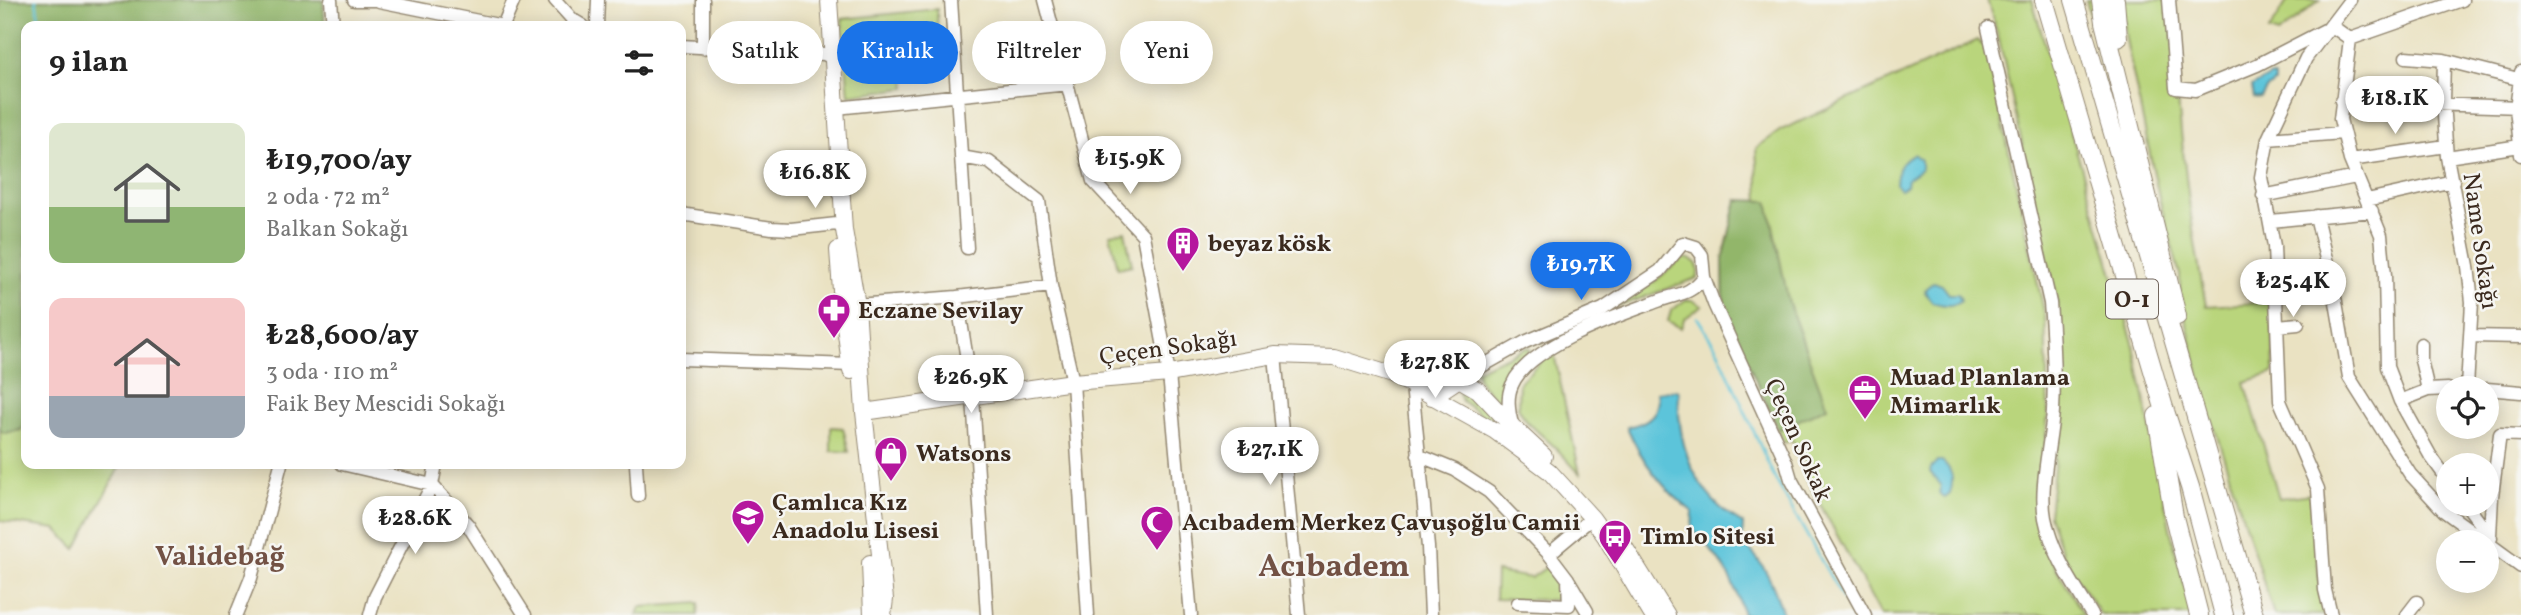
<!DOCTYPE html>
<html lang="tr">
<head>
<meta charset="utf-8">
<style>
	body { margin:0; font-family:Vollkorn,serif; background:#f2f2f2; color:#222; height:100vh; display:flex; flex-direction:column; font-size:26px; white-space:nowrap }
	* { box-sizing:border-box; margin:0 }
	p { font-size:23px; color:#767676 }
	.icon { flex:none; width:38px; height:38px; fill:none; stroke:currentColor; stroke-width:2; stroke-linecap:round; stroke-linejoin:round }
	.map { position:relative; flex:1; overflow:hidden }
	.drawer { position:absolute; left:21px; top:21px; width:665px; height:448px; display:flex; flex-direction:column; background:#fff; border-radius:14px; box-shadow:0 4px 18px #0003 }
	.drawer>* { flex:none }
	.top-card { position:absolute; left:707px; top:21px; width:665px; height:63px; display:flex; gap:14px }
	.controls { position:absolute; left:2436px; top:376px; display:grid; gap:14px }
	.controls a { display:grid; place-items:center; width:63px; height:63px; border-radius:50%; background:#fff; box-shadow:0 4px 18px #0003; font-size:35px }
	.price { position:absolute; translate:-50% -60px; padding:0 16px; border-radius:24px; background:#fff; color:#222; font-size:23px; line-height:46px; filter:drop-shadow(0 2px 4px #0008) }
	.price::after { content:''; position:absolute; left:50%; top:42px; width:21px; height:16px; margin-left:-10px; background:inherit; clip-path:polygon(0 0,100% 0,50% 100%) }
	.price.current { background:#1a73e8; color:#fff }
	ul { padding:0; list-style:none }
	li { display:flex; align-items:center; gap:21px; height:175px; padding:0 28px }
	li span { display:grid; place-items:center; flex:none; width:196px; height:140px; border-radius:14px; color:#555 }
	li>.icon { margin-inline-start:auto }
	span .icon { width:84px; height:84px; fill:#fffc; stroke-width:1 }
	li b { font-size:30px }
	h2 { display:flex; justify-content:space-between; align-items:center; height:84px; padding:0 28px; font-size:30px }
	.pill { padding:0 24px; border-radius:32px; background:#fff; box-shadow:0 4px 18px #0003; font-size:24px; line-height:63px }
	.pill.current { background:#1a73e8; color:#fff }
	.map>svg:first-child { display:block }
	.green { fill:#b9d57b; stroke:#7a804c; stroke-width:2 }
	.forest { fill:#92b66b; stroke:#667044; stroke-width:2 }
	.water { fill:#5cc4da; stroke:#4c777c; stroke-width:2 }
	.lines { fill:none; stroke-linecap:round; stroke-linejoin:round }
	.stream { stroke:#5cc4da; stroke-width:2.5 }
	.minor-casing { stroke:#928670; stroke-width:15 }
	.major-casing { stroke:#928670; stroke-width:18 }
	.highway-casing { stroke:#928670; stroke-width:20 }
	.minor { stroke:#fff; stroke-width:12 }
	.major { stroke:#fff; stroke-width:16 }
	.highway { stroke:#fff; stroke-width:18 }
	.labels { text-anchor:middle; stroke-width:5; stroke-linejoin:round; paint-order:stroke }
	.shield { fill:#f6f6f2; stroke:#73675e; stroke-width:2 }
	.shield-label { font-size:23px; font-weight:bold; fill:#3b2a1e }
	.street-label { font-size:24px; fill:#3b2a1e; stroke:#f6f6f2 }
	.poi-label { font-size:24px; font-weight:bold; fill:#3b2a1e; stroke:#f6f6f2; text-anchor:start }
	.quarter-label { font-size:28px; font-weight:bold; fill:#725144; stroke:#f6f6f2 }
	.district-label { font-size:32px; font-weight:bold; fill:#725144; stroke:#f6f6f2 }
</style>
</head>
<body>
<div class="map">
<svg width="2521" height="615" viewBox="0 0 2521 615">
	<rect width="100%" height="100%" fill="#f6f6f2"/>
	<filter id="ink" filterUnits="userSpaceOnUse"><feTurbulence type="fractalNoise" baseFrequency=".0143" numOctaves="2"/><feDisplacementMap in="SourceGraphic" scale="14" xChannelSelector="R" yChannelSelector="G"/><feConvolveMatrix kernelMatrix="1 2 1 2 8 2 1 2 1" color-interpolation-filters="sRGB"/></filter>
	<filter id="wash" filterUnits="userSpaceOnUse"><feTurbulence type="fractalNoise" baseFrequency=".00686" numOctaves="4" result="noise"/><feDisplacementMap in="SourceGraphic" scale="28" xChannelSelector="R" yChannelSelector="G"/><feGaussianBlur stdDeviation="1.57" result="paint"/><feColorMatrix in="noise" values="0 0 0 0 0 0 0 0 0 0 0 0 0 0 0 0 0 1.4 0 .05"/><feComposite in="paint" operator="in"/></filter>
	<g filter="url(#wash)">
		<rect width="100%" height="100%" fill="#eae2c2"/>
		<!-- green -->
		<path class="green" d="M1987,0H2032L2134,346L2171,533L2192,615H2101L2065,560L2049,515L2065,369L2056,297L1999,39Z
			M2086,0H2093L2105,67Z
			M2122,0H2171C2177,104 2186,203 2206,306L2272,302L2274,373L2245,382L2279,498L2311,494L2321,597L2325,615H2274L2203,392L2180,295V275L2160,202L2126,40Z
			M2288,0H2320L2278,34L2269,31Z
			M937,9L938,61L904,66L906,88L849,95L842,19Z
			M1978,40L1981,44L1985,43L2045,316L2048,411L2039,519L2055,566L2084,615H1881L1804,475L1810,471L1792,440L1784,443L1724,308L1723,260L1737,200L1759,202L1756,148L1781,130Z
			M1125,231L1132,265L1118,268L1110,234Z
			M1683,258C1696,259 1701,266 1697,278L1614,308L1654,282Z
			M1685,300H1692L1702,306L1684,319L1681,328L1668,321L1671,311Z
			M1528,347L1530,350C1513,370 1503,378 1501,406L1479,381L1476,370Z
			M1553,349L1580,474L1556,448L1526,421L1518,407L1519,383Z
			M1466,385L1536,454L1462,401L1459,394Z
			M26,415V464H121L76,549L56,529L0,521V430L4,433L21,430Z
			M831,427L843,428L849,452L831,451Z
			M1551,564L1563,586L1557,600L1495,599L1496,572L1531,578Z
			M699,603L698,615H637L640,607Z"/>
		<!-- forest -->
		<path class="forest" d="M0,0H323L325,26H26V415L21,430L4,433L0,430Z
			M1737,200L1768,201L1789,304L1827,407L1778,430L1724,308L1723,260Z"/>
		<!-- water -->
		<path class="water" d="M2271,76L2274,77V83L2266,89L2261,97L2254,98L2252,87Z
			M1913,154L1921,160V169L1908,178L1907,186L1900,189L1896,184C1897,170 1900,161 1913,154Z
			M1934,282L1942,285L1949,294H1958L1961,300C1953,308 1942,305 1932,302L1925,292L1926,288Z
			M1679,390C1676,444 1695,497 1743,524L1742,542C1764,561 1775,587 1783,615H1743C1736,580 1717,554 1692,529L1693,512C1662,489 1642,462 1627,427C1648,423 1661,414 1657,392Z
			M1937,461H1942C1953,470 1954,480 1950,494L1945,498L1939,493L1941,485L1930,472L1931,468Z"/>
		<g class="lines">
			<!-- stream -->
			<path class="stream" d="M36,0L40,26
				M1697,317L1718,351L1775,479L1852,615"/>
		</g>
	</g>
	<g filter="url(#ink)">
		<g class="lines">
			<defs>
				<path id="minor" d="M331,0L333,26
					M354,0H383
					M555,0L573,20L583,26
					M703,0V48
					M951,0L967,248
					M1045,0L1093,181L1143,235L1169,374L1191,615
					M2169,0L2176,88L2196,90L2257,65L2325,30
					M379,1L503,26
					M503,26L514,0
					M597,26L598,0
					M2332,26L2350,39L2462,0
					M1988,28L2050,303C2053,338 2055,375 2053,411C2051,443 2039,487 2045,518C2052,554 2074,585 2092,615
					M2350,39L2340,119L2350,160L2381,235L2385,275L2387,367L2400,401L2430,455L2448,480
					M681,46L824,54L833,58
					M2406,57L2444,60L2518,79
					M2444,60L2443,102L2447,157L2468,266L2472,302L2467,387
					M2521,72L2516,108L2521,155
					M2341,101L2521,107
					M836,108L1068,84
					M2268,139L2342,133
					M961,157L989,162L1039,201L1051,286L1073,382L1088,615
					M2447,157L2520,146
					M2350,160L2446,146
					M2263,196L2356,177
					M2367,200L2453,181
					M681,214L772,228L791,229L837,224L844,230
					M2316,216L2336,302L2349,377L2410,474L2444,511L2521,567
					M2271,221L2372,211
					M957,297L973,397L987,615
					M857,305L957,297L1051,286
					M2277,326L2298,324
					M2471,336L2521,337
					M2421,344V360L2428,390
					M1275,355L1299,615
					M681,359L851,365
					M1459,379L1525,342L1603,309L1660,271L1683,243L1696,247L1702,255L1704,277L1714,304L1786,462L1791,479L1865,615
					M1412,385L1428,547L1431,615
					M2487,389L2521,392
					M2400,401L2428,390L2448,389
					M1513,427C1509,414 1506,398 1512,385C1528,346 1620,315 1658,301C1679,293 1689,296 1704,277
					M1418,455L1455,470L1489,492L1549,554L1592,518
					M342,464L432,485
					M636,464L638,496
					M432,485L468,525L525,615
					M2466,504L2491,538
					M2490,536L2492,496L2500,434L2521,435
					M1549,554L1568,579L1587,611
					M1518,603L1569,605L1568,579
					M236,615L251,578L281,464
					M370,615L375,597L432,485L436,464
					M2331,615L2325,590L2318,489L2280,401L2274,246L2261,177L2268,139L2306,58L2350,0
					M2407,615L2417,602"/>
				<path id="major" d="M829,0L844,230L857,305L864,412L885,599L883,615
					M838,250L842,304L851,371
					M1459,379L1478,390L1513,427L1544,456
					M1432,397L1459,379
					M864,412L1073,382L1169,374L1275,355L1334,357L1392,375L1412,385L1495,431L1549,471L1592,518L1605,536L1652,615
					M1624,546L1667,615
					M870,563L872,615"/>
				<path id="highway" d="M2044,0L2164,408L2190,487L2224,615
					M2074,0L2254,615
					M2101,0L2104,22L2177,316
					M2115,0L2118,38
					M2157,416L2174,517L2199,615"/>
			</defs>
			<!-- minor casing -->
			<use href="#minor" class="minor-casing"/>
			<!-- major casing -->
			<use href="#major" class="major-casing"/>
			<!-- highway casing -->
			<use href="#highway" class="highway-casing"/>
			<!-- minor -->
			<use href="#minor" class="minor"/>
			<!-- major -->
			<use href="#major" class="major"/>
			<!-- highway -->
			<use href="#highway" class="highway"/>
		</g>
	</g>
	<!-- icons -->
	<defs>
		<symbol id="building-pin" viewBox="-11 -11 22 30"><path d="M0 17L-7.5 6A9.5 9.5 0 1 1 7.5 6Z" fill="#b5179e" stroke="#f6f6f2"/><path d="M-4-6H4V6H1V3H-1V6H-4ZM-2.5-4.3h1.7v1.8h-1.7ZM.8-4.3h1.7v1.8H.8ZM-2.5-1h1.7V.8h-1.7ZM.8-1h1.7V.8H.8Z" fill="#fff"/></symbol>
		<symbol id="pharmacy-pin" viewBox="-11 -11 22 30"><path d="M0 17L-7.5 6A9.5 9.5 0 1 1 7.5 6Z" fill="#b5179e" stroke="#f6f6f2"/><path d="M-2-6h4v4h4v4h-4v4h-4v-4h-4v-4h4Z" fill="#fff"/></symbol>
		<symbol id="office-pin" viewBox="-11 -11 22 30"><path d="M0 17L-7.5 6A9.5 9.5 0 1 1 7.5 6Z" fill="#b5179e" stroke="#f6f6f2"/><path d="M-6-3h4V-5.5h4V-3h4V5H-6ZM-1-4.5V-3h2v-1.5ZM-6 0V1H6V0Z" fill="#fff"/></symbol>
		<symbol id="shop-pin" viewBox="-11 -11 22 30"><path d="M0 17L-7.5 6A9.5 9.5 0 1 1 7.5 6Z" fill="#b5179e" stroke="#f6f6f2"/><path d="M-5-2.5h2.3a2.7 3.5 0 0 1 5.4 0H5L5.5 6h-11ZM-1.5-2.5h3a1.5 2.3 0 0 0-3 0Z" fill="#fff"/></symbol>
		<symbol id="school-pin" viewBox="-11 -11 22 30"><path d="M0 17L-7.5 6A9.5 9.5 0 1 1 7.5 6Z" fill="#b5179e" stroke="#f6f6f2"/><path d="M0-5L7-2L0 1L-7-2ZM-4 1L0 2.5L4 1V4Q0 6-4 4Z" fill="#fff"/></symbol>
		<symbol id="mosque-pin" viewBox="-11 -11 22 30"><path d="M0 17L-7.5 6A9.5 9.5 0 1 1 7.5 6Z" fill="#b5179e" stroke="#f6f6f2"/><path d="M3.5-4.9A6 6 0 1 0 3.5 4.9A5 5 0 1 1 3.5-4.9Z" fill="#fff"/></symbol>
		<symbol id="bus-pin" viewBox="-11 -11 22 30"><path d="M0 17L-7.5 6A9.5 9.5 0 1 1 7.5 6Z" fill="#b5179e" stroke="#f6f6f2"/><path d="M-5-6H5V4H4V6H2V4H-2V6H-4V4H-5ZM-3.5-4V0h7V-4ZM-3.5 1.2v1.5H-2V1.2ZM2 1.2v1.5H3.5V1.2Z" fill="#fff"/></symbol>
	</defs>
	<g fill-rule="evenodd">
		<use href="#building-pin" x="1164" y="224" width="38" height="52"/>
		<use href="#pharmacy-pin" x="815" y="291" width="38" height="52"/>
		<use href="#office-pin" x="1846" y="372" width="38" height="52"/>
		<use href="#shop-pin" x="872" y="434" width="38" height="52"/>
		<use href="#school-pin" x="729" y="497" width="38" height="52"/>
		<use href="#mosque-pin" x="1138" y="503" width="38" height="52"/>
		<use href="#bus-pin" x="1596" y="517" width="38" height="52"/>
	</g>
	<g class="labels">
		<!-- shield labels -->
		<rect class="shield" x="2106" y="279.5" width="52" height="39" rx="5"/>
		<g class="shield-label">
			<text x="2132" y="307">O-1</text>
		</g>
		<!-- street labels -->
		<g class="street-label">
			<text transform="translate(2481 241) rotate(82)" y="8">Name Sokağı</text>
			<text transform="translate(1168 347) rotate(-8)" y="8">Çeçen Sokağı</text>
			<text transform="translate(1799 440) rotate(66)" y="8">Çeçen Sokak</text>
		</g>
		<!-- poi labels -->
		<g class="poi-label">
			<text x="1208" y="251">beyaz kösk</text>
			<text x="858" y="318">Eczane Sevilay</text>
			<text x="1890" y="385">Muad Planlama<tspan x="1890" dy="28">Mimarlık</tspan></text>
			<text x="916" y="461">Watsons</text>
			<text x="772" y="510">Çamlıca Kız<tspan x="772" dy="28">Anadolu Lisesi</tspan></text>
			<text x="1182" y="530">Acıbadem Merkez Çavuşoğlu Camii</text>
			<text x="1640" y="544">Timlo Sitesi</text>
		</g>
		<!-- quarter labels -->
		<g class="quarter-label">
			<text x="220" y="565">Validebağ</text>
		</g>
		<!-- district labels -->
		<g class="district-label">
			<text x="1334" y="576">Acıbadem</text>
		</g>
	</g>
</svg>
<div class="controls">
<a><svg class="icon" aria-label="locate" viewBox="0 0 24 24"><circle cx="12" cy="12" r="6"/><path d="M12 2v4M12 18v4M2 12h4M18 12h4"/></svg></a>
<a>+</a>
<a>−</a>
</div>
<b class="price" style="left:2395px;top:136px">₺18.1K</b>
<b class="price" style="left:1130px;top:196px">₺15.9K</b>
<b class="price" style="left:815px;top:210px">₺16.8K</b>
<b class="price current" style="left:1581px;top:302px">₺19.7K</b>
<b class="price" style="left:2293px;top:319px">₺25.4K</b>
<b class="price" style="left:1435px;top:400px">₺27.8K</b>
<b class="price" style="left:971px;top:415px">₺26.9K</b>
<b class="price" style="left:1270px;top:487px">₺27.1K</b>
<b class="price" style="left:415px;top:556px">₺28.6K</b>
<div class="top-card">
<a class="pill">Satılık</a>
<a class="pill current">Kiralık</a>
<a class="pill">Filtreler</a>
<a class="pill">Yeni</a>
</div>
<section class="drawer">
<h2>9 ilan<svg class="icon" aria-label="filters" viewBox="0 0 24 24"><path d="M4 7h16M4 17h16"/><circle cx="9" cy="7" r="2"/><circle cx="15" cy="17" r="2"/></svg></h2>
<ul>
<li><span style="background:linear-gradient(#dfe7d0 60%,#8fb573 0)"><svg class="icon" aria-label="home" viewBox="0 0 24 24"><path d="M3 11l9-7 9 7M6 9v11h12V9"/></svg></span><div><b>₺19,700/ay</b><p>2 oda · 72 m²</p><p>Balkan Sokağı</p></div></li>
<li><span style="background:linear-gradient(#f6c9c9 70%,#9aa5b1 0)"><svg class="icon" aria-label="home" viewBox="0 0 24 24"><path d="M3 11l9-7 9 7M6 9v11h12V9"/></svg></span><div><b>₺28,600/ay</b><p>3 oda · 110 m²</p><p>Faik Bey Mescidi Sokağı</p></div></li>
</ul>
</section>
</div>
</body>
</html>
